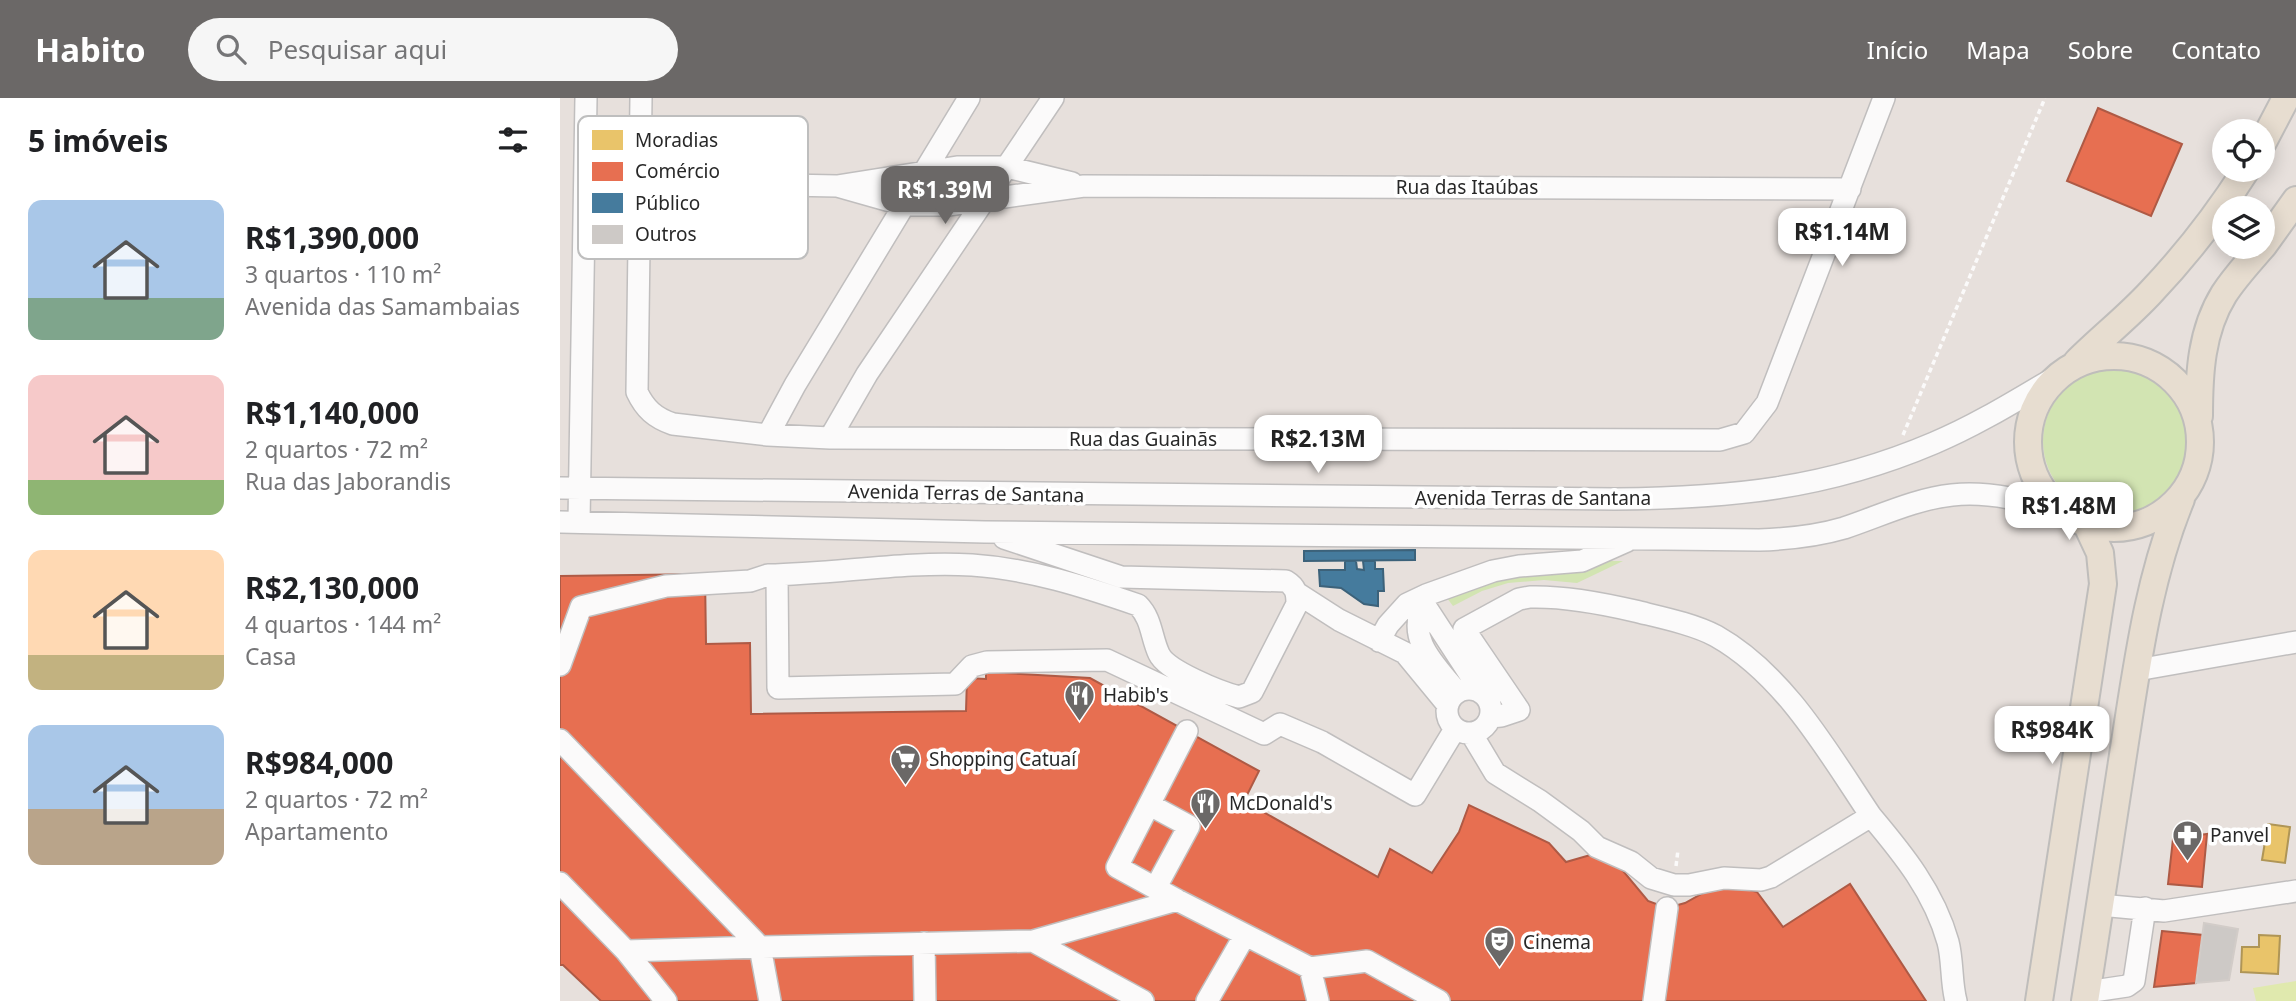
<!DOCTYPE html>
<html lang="pt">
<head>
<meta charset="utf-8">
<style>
	body { margin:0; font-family:"Noto Sans",sans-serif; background:#f6f6f6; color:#202124; height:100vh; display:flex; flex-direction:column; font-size:26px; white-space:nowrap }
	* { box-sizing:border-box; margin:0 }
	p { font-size:23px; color:#757577 }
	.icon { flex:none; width:38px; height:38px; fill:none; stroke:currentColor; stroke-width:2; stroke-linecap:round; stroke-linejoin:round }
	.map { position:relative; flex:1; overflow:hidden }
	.drawer { display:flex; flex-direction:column; background:#fff; width:560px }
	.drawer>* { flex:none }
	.tools { position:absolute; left:1652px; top:21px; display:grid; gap:14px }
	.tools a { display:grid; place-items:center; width:63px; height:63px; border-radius:50%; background:#fff; box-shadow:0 4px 18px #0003; font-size:35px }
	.price { position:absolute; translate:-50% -60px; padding:0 16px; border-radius:14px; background:#fff; color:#222; font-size:23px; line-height:46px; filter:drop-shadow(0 2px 4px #0008) }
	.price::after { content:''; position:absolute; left:50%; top:42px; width:21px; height:16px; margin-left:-10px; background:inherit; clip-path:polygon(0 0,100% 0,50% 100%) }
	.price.active { background:#6b6867; color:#fff }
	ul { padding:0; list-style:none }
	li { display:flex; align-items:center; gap:21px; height:175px; padding:0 28px }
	li span { display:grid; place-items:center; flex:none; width:196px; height:140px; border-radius:14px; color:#555 }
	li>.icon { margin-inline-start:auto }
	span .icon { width:84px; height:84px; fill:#fffc; stroke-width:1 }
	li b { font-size:30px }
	h2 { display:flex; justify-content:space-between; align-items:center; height:84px; padding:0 28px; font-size:30px }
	header { display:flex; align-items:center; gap:42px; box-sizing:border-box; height:98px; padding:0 35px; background:#6b6867; color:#fff }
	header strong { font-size:33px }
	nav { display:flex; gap:38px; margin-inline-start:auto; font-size:24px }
	.search { width:490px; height:63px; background:#f6f6f6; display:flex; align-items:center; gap:18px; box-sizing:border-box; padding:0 24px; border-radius:38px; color:#757577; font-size:26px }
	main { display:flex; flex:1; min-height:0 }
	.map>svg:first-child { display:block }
	.green { fill:#d2e4b2 }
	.pitch { fill:#e0e9ae }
	.homes { fill:#e9c46a; stroke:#af9556; stroke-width:2 }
	.shops { fill:#e76f51; stroke:#ae5a45; stroke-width:2 }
	.public { fill:#457b9d; stroke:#3c627a; stroke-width:2 }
	.building { fill:#cdc9c6; stroke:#d2ccc8; stroke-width:2 }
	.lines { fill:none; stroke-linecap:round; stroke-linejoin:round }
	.minor-casing { stroke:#c0bebe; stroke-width:24 }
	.major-casing { stroke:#bfbdbb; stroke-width:30 }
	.path { stroke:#fbfafa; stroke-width:3.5; stroke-dasharray:5 3.5; stroke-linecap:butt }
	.minor { stroke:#fbfafa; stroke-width:21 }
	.major { stroke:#e7ddd0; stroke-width:26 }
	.labels { text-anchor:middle; stroke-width:7; stroke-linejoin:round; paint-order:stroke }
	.street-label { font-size:19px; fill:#282828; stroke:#fff }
	.poi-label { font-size:19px; fill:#282828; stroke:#fff; text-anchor:start }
	.key { fill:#fff; stroke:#bebebe; stroke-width:2 }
	.key-label { font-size:19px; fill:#282828 }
</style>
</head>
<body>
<header>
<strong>Habito</strong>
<div class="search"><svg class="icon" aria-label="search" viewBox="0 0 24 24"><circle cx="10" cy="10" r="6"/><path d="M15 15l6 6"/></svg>Pesquisar aqui</div>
<nav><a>Início</a><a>Mapa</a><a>Sobre</a><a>Contato</a></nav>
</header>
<main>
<section class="drawer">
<h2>5 imóveis<svg class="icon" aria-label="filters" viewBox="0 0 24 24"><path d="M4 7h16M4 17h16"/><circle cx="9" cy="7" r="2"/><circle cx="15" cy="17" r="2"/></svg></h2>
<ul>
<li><span style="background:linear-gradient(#a9c7e8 70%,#7fa58c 0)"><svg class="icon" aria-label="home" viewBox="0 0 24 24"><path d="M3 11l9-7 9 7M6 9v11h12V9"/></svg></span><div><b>R$1,390,000</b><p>3 quartos · 110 m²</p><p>Avenida das Samambaias</p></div></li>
<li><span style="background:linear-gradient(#f6c9c9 75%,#8fb573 0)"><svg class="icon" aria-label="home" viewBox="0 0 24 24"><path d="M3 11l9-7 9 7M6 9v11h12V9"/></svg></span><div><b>R$1,140,000</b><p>2 quartos · 72 m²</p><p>Rua das Jaborandis</p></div></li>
<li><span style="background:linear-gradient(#ffd9b3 75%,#c2b280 0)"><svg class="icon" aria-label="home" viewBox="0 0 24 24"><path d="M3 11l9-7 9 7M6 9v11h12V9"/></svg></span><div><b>R$2,130,000</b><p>4 quartos · 144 m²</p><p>Casa</p></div></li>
<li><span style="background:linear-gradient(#a9c7e8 60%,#b9a48a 0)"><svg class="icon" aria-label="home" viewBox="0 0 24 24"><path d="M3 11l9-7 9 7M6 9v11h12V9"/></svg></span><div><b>R$984,000</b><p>2 quartos · 72 m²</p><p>Apartamento</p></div></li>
</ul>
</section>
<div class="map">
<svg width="1736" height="903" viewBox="0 0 1736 903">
	<rect width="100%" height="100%" fill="#e7e0dc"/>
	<!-- green -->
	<path class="green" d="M1483 343a73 73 0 1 1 146 0a73 73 0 1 1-146 0Z
		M1042,463H1063L1017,485L984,482L948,485L922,493L893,508L887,500L926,484Z"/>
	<!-- pitch -->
	<path class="pitch" d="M1736,883V903H1696L1693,890Z"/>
	<!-- homes -->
	<path class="homes" d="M1708,726L1730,729L1725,765L1702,762Z
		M1699,837L1720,838L1718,876L1681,874L1682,849H1699Z"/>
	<!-- shops -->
	<path class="shops" d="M1538,10L1622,46L1591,118L1507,83Z
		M145,476L146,546L190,545L191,616L406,613L407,580L426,581V574L530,580L699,673L684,703L818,779L830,751L872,775L899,734L909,707L989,745L1006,764L1037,755L1059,768L1088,803L1107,810L1125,805L1152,790L1186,791L1197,794L1223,829L1290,786L1366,903H41L3,867H0V478Z
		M1647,736L1642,789L1608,786L1613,741Z
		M1602,833L1643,837L1636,885L1594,889Z"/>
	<!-- public -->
	<path class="public" d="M855,452V462L744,463V453Z
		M785,463H796L797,471L804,472L803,463H815V471H823L824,493H818V508L804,506L781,490L760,488L759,472H785Z"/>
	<!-- building -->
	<path class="building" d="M1644,825L1678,831L1669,882L1636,885Z"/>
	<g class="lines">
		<defs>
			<path id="minor" d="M81,0L77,294C85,311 95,320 113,326L208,337L270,340L1160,342L1184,335L1207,305L1324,0
				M80,84L277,88L397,69H447L512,85
				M277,88L344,107H388L524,88L1290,91
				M208,337L235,287L409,0
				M270,340L307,276L493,0
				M0,390L1055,401C1170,400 1266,391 1374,345C1419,326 1460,300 1501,276
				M0,424L425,434L1199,442C1228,441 1257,438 1284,430C1320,418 1355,401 1392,397C1431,393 1467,403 1503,414
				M19,424L26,0
				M217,477L218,590L395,586L412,568L427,564L547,562L704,636L720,626L762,644L855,697L895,631
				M737,495L779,522L845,555L887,606
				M866,497L864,506L922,595
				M864,506C845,541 876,568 897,594
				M819,543L828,527L847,506L866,497L933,473L959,468L1022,463L1067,443
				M0,567L21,509L106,488L190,483L208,477C276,476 344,463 412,467C470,471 523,488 578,507C592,521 591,539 599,556C607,573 660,594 679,599L692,594L737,506C737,495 736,489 726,483L561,479L444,440
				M1577,572L1736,544
				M887 613a22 22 0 1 1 44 0a22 22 0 1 1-44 0Z
				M911,635L935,675L980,703L1021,733L1037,749L1071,764L1091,780L1114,787H1129L1164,780L1201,782L1211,779L1311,718C1268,654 1225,577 1156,538C1134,526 1099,519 1075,513C1041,505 1005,498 970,499L959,501L904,531L959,612L941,618L930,619
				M0,642L200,849L473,843L617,802L750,870L758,903
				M590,707L629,728L596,789
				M1311,718C1343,756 1374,794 1388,844C1393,863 1391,885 1396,903
				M0,785L66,853L106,903
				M617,802L557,769L627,633
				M1540,807L1604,813L1736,793
				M473,843L583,903
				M364,845L365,903
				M66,853L200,849L210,903
				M750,870L807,863L879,903
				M1527,894L1567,888L1574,883L1585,810
				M647,903L685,837
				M1094,903L1107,810"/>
			<path id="major" d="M1703,44L1726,0
				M1703,148L1736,102
				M1468 344a86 86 0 1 1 172 0a86 86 0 1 1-172 0Z
				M1517,264C1541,240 1568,219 1591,194C1627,156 1658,116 1686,72
				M1639,318C1639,276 1641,233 1664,196C1675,179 1689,164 1702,149
				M1479,903L1543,486L1540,455L1526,425
				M1525,903C1539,817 1552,731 1565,644C1578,561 1589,479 1621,401"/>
		</defs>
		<!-- minor casing -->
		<use href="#minor" class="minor-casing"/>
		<!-- major casing -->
		<use href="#major" class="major-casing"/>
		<!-- path -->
		<path class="path" d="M1343,337L1485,0
			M1116,768L1118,752"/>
		<!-- minor -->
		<use href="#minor" class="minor"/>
		<!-- major -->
		<use href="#major" class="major"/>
	</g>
	<!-- icons -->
	<defs>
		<symbol id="restaurant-pin" viewBox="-11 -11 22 30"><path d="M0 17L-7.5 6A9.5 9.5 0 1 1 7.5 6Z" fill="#6b6867" stroke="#fff"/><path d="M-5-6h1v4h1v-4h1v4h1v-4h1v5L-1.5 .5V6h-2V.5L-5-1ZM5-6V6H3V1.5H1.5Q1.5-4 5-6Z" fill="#fff"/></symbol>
		<symbol id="supermarket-pin" viewBox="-11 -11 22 30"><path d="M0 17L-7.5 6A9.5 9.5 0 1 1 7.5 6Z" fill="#6b6867" stroke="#fff"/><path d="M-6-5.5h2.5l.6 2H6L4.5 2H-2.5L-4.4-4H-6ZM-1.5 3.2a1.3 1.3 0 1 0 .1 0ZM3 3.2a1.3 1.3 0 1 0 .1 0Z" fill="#fff"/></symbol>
		<symbol id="pharmacy-pin" viewBox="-11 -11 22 30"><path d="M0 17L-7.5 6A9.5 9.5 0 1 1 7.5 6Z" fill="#6b6867" stroke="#fff"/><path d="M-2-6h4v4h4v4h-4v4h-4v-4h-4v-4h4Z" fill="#fff"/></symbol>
		<symbol id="theatre-pin" viewBox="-11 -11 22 30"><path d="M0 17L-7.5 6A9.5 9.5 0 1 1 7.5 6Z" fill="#6b6867" stroke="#fff"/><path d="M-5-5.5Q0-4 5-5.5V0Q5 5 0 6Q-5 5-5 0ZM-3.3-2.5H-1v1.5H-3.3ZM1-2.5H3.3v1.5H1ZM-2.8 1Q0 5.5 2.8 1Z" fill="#fff"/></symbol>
	</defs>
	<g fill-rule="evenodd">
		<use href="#restaurant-pin" x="502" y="580" width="35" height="47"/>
		<use href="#supermarket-pin" x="328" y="644" width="35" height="47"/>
		<use href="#restaurant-pin" x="628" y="688" width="35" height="47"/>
		<use href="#pharmacy-pin" x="1610" y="720" width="35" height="47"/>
		<use href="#theatre-pin" x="922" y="826" width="35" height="47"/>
	</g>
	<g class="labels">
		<!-- street labels -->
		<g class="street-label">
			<text x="907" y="96">Rua das Itaúbas</text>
			<text x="583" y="348">Rua das Guainãs</text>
			<text transform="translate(406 395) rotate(1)" y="7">Avenida Terras de Santana</text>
			<text x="973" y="407">Avenida Terras de Santana</text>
		</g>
		<!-- poi labels -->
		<g class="poi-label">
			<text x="543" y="604">Habib's</text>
			<text x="369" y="668">Shopping Catuaí</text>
			<text x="669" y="712">McDonald's</text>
			<text x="1650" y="744">Panvel</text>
			<text x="963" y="851">Cinema</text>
		</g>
	</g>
	<!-- legend -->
	<rect x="18" y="18" width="230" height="143" rx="10" class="key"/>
	<rect x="32" y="32" width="31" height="20" fill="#e9c46a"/>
	<rect x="32" y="64" width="31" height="19" fill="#e76f51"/>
	<rect x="32" y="95" width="31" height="20" fill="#457b9d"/>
	<rect x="32" y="127" width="31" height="19" fill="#cdc9c6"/>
	<g class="key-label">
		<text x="75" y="49">Moradias</text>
		<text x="75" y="80">Comércio</text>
		<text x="75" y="112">Público</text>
		<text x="75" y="143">Outros</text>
	</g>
</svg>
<div class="tools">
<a><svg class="icon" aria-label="locate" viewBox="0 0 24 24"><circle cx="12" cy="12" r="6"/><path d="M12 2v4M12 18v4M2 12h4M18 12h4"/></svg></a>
<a><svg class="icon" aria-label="layers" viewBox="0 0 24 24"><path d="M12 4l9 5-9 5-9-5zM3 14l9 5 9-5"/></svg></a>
</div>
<b class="price active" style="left:385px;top:128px">R$1.39M</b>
<b class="price" style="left:1282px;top:170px">R$1.14M</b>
<b class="price" style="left:758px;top:377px">R$2.13M</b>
<b class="price" style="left:1509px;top:444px">R$1.48M</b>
<b class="price" style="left:1492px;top:668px">R$984K</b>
</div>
</main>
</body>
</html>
